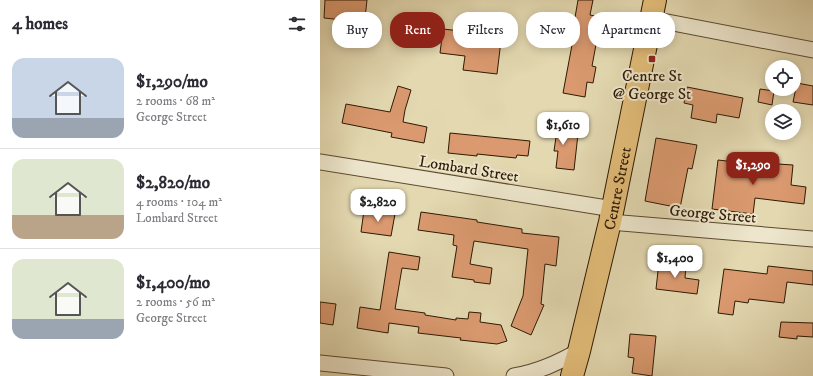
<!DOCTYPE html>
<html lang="en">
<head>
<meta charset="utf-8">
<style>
	body { margin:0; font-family:"IM FELL DW Pica",serif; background:#f7f7f7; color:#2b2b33; height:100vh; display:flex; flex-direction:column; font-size:15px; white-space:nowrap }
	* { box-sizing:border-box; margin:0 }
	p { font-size:13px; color:#7c7c81 }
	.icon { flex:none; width:22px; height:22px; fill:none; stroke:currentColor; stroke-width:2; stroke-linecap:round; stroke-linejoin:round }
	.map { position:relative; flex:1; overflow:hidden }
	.panel { display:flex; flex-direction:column; background:#fff; width:320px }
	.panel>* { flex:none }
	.guide { position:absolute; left:12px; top:12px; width:380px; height:36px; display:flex; gap:8px }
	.tools { position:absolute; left:445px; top:60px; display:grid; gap:8px }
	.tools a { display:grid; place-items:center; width:36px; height:36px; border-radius:50%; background:#fff; box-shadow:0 2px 10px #0003; font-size:20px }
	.price { position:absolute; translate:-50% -34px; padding:0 9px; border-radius:8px; background:#fff; color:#222; font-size:13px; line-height:26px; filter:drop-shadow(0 1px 2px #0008) }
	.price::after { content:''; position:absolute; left:50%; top:24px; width:12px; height:9px; margin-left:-6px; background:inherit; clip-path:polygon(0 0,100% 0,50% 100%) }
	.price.selected { background:#8f2418; color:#fff }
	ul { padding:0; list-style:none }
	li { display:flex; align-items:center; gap:12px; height:100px; padding:0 12px }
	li+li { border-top:1px solid #e1e1e2 }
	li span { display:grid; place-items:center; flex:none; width:112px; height:80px; border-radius:12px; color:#555 }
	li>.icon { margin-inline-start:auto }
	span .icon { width:48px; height:48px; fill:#fffc; stroke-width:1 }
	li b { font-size:17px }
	h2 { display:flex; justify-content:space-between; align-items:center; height:48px; padding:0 12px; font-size:17px }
	.tag { padding:0 14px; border-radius:16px; background:#fff; box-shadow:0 2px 10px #0003; font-size:14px; line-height:36px }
	.tag.selected { background:#8f2418; color:#fff }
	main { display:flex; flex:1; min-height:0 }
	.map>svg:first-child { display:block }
	.building { fill:#da996f; stroke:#2f1a04 }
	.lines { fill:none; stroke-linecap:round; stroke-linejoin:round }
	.minor-casing { stroke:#5c4a2f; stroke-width:17 }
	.primary-casing { stroke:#2f1a04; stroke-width:24 }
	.minor { stroke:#ede6cc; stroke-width:15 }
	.primary { stroke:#e2bc78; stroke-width:22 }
	.poi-dot { fill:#8f2418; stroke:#ede6cc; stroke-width:1.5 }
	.labels { text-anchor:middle; stroke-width:4; stroke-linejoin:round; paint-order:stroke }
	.poi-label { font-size:16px; fill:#2f1a04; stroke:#ede6cc }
	.street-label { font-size:16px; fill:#2f1a04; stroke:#ede6cc }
</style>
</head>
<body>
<main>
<section class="panel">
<h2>4 homes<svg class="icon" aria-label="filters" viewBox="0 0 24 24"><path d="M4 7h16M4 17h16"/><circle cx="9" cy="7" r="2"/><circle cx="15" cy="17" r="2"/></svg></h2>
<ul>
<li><span style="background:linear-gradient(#c9d6e8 75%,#9aa5b1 0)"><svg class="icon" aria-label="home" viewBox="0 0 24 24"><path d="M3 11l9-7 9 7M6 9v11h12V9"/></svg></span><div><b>$1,290/mo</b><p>2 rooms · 68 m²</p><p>George Street</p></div></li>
<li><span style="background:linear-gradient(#dfe7d0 70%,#b9a48a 0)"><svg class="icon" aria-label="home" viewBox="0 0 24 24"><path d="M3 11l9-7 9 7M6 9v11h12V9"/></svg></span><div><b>$2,820/mo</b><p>4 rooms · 104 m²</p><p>Lombard Street</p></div></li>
<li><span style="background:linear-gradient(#dfe7d0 75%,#9aa5b1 0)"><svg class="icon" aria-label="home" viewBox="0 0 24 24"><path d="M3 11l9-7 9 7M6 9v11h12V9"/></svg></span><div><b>$1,400/mo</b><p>2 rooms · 56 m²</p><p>George Street</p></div></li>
</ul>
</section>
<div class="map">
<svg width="493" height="376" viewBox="0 0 493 376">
	<rect width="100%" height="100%" fill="#e3d8b0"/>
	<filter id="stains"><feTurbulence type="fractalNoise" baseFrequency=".005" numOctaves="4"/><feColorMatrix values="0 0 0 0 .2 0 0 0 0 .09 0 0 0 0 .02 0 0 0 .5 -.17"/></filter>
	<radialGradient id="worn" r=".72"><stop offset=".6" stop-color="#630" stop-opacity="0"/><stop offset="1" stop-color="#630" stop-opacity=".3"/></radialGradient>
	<!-- building -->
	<path class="building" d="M5,0H47L45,18L24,16L23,20L4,18Z
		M258,0H273L270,15L285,18L282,34H278L272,66L276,67L273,83L267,82L265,97L243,93L255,29H253Z
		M161,15L176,17L174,31L182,32L177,74L143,70L145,56L120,53L123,29L159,33Z
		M477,83L493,86V105L473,102Z
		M78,86L91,90L85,110L83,122L107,127L104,143L71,137L72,133L22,123L26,104L70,112Z
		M367,87L423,98L419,118L397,114L396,123L371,118L373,105L364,103Z
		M440,89L454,91L452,105L438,102Z
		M226,122L239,123L238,131L258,134L254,170L236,168L238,151H234L236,137L224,135Z
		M130,133L210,141L208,156L197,155L196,158L157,154V156L128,153Z
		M336,138L377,145L372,169L368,168L360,208L325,201Z
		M398,160L458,167V164L473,165L471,185L486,187L484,204L435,198L433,214L392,209Z
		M44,210L75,214L71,236L41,232Z
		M101,212L157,220V222L202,229V233L239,237L236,266L225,264L221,304L224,305L211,335L191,326L203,296L208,249L154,241L150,264L172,268L170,284L154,282V280L132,277L137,246L133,245L134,235L98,230Z
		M69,252L100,257L98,270L82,268L75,309L105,313V315L136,320V318L148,319L149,312L161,313L160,322L181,325L187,341L177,344L140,340L141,338L98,333L99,327L69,323L68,333L37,328L40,307L60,310Z
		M339,262L366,265L365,278L379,280L377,294L336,289Z
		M448,266L493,271V285L467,282L464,303L429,299L428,303L415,301L413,315L398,313L404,269L447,274Z
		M0,302L16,304L13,325L0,323Z
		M461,322L493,323V337L477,336V339L459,337Z
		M310,334L336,336L332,376L312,373L314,358L308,357Z"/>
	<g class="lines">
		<defs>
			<path id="minor" d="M332,19L493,50
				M0,162L293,209
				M290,222L493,239
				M0,363L126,376
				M194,376C218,372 237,363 259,351"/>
			<g id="primary">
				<path id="s1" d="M252,376L259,351L290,222L335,0"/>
			</g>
		</defs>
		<!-- minor casing -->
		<use href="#minor" class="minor-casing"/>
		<!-- primary casing -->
		<use href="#primary" class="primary-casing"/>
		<!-- minor -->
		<use href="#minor" class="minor"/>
		<!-- primary -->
		<use href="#primary" class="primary"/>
	</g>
	<!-- markers -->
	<rect class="poi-dot" x="328" y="55" width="8" height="8" rx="2"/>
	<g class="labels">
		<!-- poi labels -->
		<g class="poi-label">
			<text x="332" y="81">Centre St<tspan x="332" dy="18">@ George St</tspan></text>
		</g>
		<!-- street labels -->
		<g class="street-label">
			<text transform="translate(149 168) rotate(9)" y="6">Lombard Street</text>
			<text dy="6" stroke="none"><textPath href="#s1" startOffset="193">Centre Street</textPath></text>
			<text transform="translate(393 213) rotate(5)" y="6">George Street</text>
		</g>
	</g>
	<rect width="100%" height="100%" filter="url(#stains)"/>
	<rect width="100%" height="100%" fill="url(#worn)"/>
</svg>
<div class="tools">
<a><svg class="icon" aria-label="locate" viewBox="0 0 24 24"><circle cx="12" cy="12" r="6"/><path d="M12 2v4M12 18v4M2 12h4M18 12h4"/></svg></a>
<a><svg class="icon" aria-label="layers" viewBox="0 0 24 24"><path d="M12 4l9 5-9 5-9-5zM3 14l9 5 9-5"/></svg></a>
</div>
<b class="price" style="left:243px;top:146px">$1,610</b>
<b class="price selected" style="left:433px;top:186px">$1,290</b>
<b class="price" style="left:58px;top:223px">$2,820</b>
<b class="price" style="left:355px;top:279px">$1,400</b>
<div class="guide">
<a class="tag">Buy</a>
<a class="tag selected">Rent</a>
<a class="tag">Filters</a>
<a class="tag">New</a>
<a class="tag">Apartment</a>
</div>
</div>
</main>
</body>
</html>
